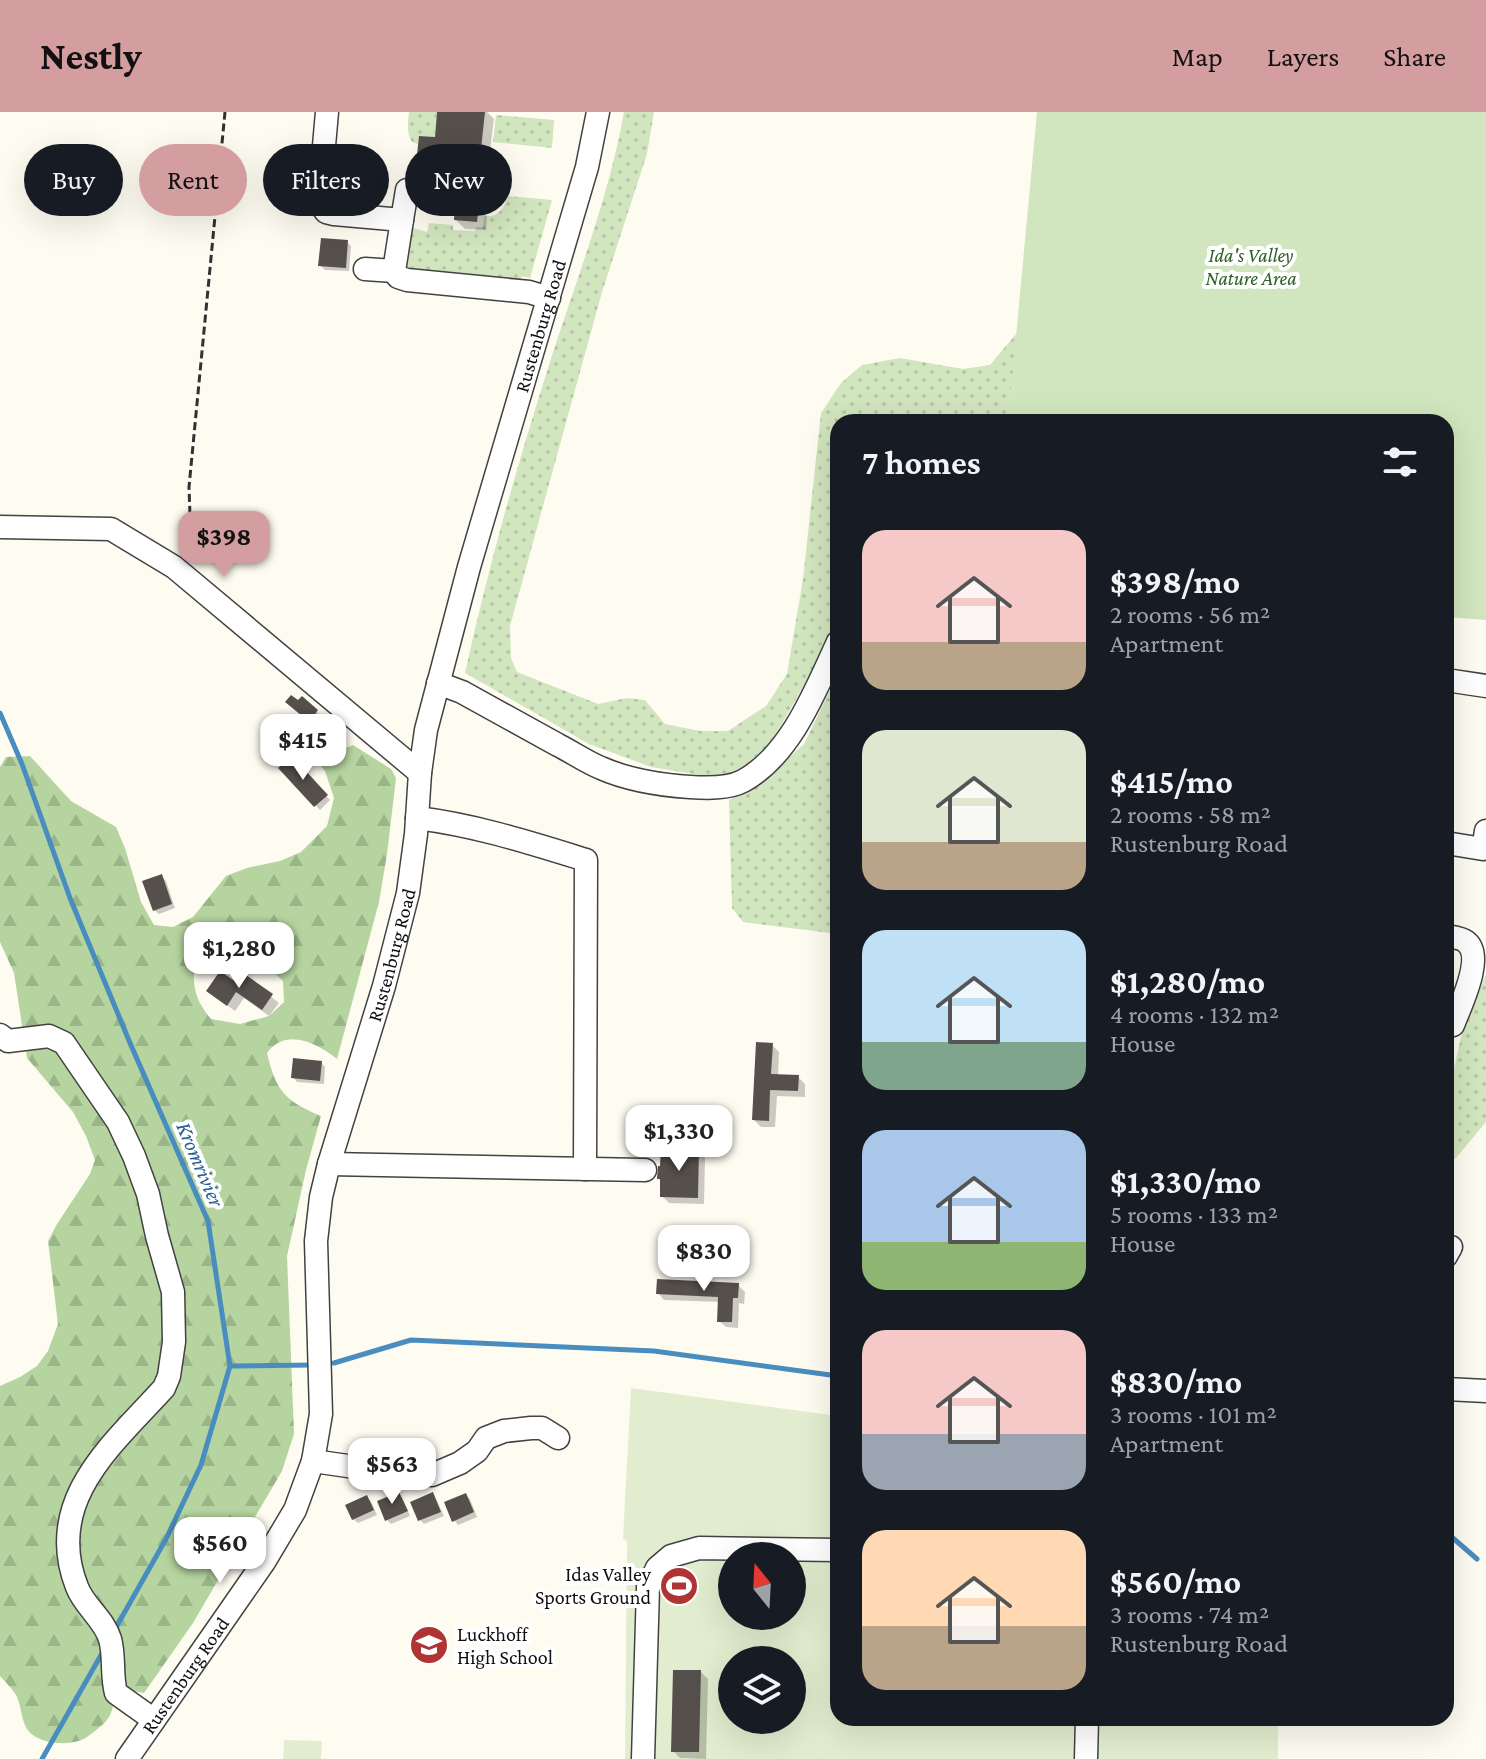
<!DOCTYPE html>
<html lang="en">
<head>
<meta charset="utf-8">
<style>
	body { margin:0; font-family:"Crimson Pro",serif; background:#242831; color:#f1f3f6; height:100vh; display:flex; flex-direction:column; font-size:30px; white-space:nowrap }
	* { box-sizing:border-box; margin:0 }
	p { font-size:26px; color:#9ea1a6 }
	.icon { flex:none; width:44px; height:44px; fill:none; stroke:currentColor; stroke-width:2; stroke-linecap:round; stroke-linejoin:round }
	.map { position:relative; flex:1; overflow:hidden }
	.drawer { position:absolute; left:830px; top:302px; width:624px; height:1312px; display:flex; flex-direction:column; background:#171b24; border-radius:24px; box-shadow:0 8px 32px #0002 }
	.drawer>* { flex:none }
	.top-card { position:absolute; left:24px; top:32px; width:686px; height:72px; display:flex; gap:16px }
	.needle { width:52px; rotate:342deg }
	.tools { position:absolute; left:718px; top:1430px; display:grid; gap:16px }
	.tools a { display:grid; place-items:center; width:88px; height:88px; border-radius:50%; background:#171b24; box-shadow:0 8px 32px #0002; font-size:40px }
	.price { position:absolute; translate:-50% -68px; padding:0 18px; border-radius:16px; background:#fff; color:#222; font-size:26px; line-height:52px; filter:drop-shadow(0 2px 4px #0008) }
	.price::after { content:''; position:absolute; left:50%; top:48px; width:24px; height:18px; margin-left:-12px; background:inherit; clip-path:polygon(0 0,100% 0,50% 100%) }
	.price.active { background:#d49d9f; color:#111 }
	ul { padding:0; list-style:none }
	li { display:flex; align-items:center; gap:24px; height:200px; padding:0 32px }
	li span { display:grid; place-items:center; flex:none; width:224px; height:160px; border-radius:24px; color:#555 }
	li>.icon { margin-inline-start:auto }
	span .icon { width:96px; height:96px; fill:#fffc; stroke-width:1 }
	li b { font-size:34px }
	h2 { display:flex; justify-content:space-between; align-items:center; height:96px; padding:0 32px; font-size:34px }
	.chip { padding:0 28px; border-radius:36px; background:#171b24; box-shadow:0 8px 32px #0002; font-size:28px; line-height:72px }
	.chip.active { background:#d49d9f; color:#111 }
	header { display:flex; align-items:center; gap:48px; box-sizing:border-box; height:112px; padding:0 40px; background:#d49d9f; color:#111 }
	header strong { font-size:38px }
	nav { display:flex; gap:44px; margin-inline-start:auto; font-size:28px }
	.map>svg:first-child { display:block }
	.grass { fill:url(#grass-dots) }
	.forest { fill:url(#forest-firs); fill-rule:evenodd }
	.park { fill:#d1e5be }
	.pitch { fill:#e2edcf; fill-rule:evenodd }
	.shadow { fill:#0003 }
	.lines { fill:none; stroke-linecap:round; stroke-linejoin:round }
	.stream { stroke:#498cc0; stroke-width:5 }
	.building { fill:#56504c }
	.minor-casing { stroke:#424242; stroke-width:25 }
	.path { stroke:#313131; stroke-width:3; stroke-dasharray:8 4; stroke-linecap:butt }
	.minor { stroke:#fff; stroke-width:22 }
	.labels { text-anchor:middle; stroke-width:8; stroke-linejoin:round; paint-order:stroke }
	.park-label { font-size:20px; font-style:italic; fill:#2f6025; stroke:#fff }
	.street-label { font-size:20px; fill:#0f0f0f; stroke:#fff }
	.poi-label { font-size:20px; fill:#0f0f0f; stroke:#fff; text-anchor:end }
	.water-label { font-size:22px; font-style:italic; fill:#245f94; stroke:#fff }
</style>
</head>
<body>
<header>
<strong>Nestly</strong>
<nav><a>Map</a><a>Layers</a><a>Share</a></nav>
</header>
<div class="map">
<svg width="1486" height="1647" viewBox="0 0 1486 1647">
	<defs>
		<pattern id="grass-dots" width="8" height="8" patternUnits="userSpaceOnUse" patternTransform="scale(2)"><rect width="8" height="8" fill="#d1e5be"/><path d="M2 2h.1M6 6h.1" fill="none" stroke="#b2c3a2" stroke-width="1.8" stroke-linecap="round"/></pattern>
		<pattern id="forest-firs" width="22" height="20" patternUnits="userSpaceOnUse" patternTransform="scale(2)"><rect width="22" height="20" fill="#b5d49f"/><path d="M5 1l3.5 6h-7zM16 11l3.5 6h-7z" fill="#9ab588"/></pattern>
	</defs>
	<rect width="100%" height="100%" fill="#fefcf1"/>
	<!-- grass -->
	<path class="grass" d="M409,0H437L435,25L419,24L418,32L412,30C406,20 408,11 409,0Z
		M624,0H654L647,42L602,180L510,514L511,546L517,560L598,592L627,586L645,588L665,612L700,619H728L766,594L787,562L803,467L821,301L841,271L862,253L900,246L963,257L990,253L1017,221L1008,310H838V509L810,563L776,622L761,641L739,661L718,666L651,655L589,632L465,561C488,456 517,353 550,250C576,168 609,85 624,0Z
		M496,3L554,8L552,36L493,30Z
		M508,84L552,88L530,166L522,164L516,173L417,164L407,156L403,150L406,114L427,120L429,111L453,113V118L475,119L476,115H483L484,104C499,106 504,96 508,84Z
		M838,562V822L743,810L732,796L729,688L764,668L804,632Z
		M1486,862V1010L1456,1046L1446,1053V969L1453,961L1461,925Z"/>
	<!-- forest -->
	<path class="forest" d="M353,633L391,657L396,666L387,742L379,790L337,947C317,931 286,915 267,941C276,979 285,989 321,1004L306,1058L287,1144L294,1322L282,1359L193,1511L144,1581C126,1577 125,1580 113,1592C112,1608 99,1616 87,1625C74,1634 46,1633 33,1623C20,1614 23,1596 16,1583C12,1576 5,1570 0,1564V1274L20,1265L37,1254L48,1239L58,1212L48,1129L57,1112L90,1062L95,1048L86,1024L73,1000L27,946L14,861L0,830V655L6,645L30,644L71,689L116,715L125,736L141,790L154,813L173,815L193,805L226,764L247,756L280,749L301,740L327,714L334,686L325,659L316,648ZM222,848L264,851L283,869L284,890L269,904L240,912L211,907C195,887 193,877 194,851Z"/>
	<!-- park -->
	<path class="park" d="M1037,0H1486V508L1446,505V310H1008Z"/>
	<!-- pitch -->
	<path class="pitch" d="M631,1276L838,1304V1606H1278V1647H625L627,1430L623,1426ZM732,1444H792V1504H732ZM732,1548H792V1608H732Z
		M284,1628L322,1629L321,1647H283Z"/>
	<!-- shadow -->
	<path class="shadow" d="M439,0H487L494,7L489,45H486L481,98L487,104L486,118L465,117L456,108L457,83L448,82L439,73L440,61L427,60L418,51L437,27Z
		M347,130L351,134L349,159L325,158L320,153Z
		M302,586L321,604L318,607L344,628L340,634L292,594Z
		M292,646L330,688L320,698L281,656Z
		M161,764L166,769L175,796L159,802L154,798Z
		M246,865L279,891L269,904L244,886L235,899L216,885L239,875Z
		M772,933L779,940L778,964L798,965L805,972V985L777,984L775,1015H761L754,1008Z
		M321,950L325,955L324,972L297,970L293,965Z
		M698,1039L705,1046L704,1092L669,1091L662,1084V1070L659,1067Z
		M738,1173L745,1180L744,1192L739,1191L738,1216L726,1215L719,1209L720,1190L664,1188L658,1181Z
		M399,1382L403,1387L410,1404L391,1412L387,1408Z
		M432,1382L436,1387L444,1404L424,1412L420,1408Z
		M465,1383L470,1387L477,1405L458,1413L454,1408Z
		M366,1385L371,1389L377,1403L358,1411L353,1407Z
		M701,1560L708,1567L706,1647L680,1646L673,1639Z"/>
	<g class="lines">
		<!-- stream -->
		<path class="stream" d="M0,601L22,652L70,786L130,931L208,1109L230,1254L201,1353L166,1427L114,1519
			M334,1251L411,1228L654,1239L838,1264
			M230,1254L312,1253
			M1446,1420L1477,1447
			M42,1647L105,1536"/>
	</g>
	<!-- building -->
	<path class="building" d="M437,0H485L481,37H477L472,93H479L477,110L454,108L456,75L437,74L439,54L416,52L419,24L435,25Z
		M321,126L348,128L346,156L318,154Z
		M291,583L298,588L302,584L318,598L315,602L341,622L335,631L285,590Z
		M292,644L328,683L314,695L278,656Z
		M162,762L172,792L153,799L142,769Z
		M220,859L239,872L246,863L273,882L262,898L236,880L227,894L206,879Z
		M756,930L773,931L771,962L799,963L798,979L770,978L769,1009L752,1008Z
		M293,946L322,949L320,969L291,966Z
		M661,1036L699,1037L698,1086L660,1085V1067H657L658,1054H660Z
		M657,1167L739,1171L738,1186H733L732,1210H717L718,1185L656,1182Z
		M399,1380L408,1399L385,1409L377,1389Z
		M433,1380L441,1400L418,1409L410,1390Z
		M466,1381L474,1400L452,1410L444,1390Z
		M367,1383L374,1398L352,1408L345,1393Z
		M673,1558H701L699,1640H671Z"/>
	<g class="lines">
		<defs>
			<g id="minor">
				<path d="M327,0L319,90L326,100L334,102L402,108L394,159L398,165L407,168L529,180L549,186"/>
				<path d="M402,108L407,78"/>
				<path d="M365,157L394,159"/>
				<path d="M0,415L111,417L174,455L420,661"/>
				<path d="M1446,568L1486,574"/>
				<path d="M438,571L462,580C494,598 526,615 558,633C572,640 586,650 601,656C628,668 660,673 690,675C706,676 728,677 743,669C791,643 816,577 838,530"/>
				<path d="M417,706C475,713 531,731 586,748L585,1057"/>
				<path d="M1446,731L1483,737L1486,719"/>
				<path d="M1446,824C1451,825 1461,826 1465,829C1486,843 1460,894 1453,913L1446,915"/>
				<path d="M0,923L8,929L49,924L64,931L118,1010L134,1044L148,1082L157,1124L173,1180L174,1230L169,1264L164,1276C112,1333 43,1389 77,1475C84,1494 104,1507 110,1527C115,1544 111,1563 116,1581L154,1608"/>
				<path d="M329,1052L645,1058"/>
				<path d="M1446,1144L1451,1135"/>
				<path d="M1446,1277L1486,1279"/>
				<path d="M313,1349L389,1360L432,1363L460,1351L477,1339L486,1326L504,1319L531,1316H542L558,1326"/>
				<path id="s1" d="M127,1647L264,1450L295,1398L313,1349L321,1302L316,1129L321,1085L329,1052L384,874L408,781L416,722L420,661L426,618L469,455L587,55L598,0"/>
				<path d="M643,1647L648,1475L657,1456L671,1444L699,1436L838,1438"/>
				<path d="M1086,1647L1087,1606"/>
			</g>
		</defs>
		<!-- minor casing -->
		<use href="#minor" class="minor-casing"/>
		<!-- path -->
		<path class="path" d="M194,448L197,445L190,403L189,375L225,0"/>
		<!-- minor -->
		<use href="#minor" class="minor"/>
	</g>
	<!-- icons -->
	<defs>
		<symbol id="stadium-disc" viewBox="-11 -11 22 22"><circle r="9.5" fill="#b13435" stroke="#fff"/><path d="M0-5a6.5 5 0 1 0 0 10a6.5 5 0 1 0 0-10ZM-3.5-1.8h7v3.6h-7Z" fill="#fff"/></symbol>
		<symbol id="school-disc" viewBox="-11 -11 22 22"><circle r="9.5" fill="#b13435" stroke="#fff"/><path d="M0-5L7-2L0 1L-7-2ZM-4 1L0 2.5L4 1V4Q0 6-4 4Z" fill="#fff"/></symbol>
	</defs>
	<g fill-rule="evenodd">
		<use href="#stadium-disc" x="657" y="1452" width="44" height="44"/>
		<use href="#school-disc" x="407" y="1511" width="44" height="44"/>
	</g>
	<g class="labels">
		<!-- park labels -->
		<g class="park-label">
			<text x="1251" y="150">Ida's Valley<tspan x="1251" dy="23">Nature Area</tspan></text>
		</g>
		<!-- street labels -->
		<g class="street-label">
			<text dy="7" stroke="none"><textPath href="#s1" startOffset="1518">Rustenburg Road</textPath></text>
			<text dy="7" stroke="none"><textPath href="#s1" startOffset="870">Rustenburg Road</textPath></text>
			<text dy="7" stroke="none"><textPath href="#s1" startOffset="102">Rustenburg Road</textPath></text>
		</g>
		<!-- poi labels -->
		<g class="poi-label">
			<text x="651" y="1469">Idas Valley<tspan x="651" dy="23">Sports Ground</tspan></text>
			<text x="457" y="1529" text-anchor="start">Luckhoff<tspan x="457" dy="23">High School</tspan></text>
		</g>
		<!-- water labels -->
		<g class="water-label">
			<text transform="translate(201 1052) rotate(67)" y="8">Kromrivier</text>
		</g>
	</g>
</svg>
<div class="tools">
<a><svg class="needle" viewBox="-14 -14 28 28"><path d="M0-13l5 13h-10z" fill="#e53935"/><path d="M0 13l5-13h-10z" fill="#9ea1a6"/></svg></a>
<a><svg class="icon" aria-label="layers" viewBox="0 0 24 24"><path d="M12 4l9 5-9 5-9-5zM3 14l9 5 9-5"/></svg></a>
</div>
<b class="price active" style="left:224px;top:467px">$398</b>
<b class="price" style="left:303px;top:670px">$415</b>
<b class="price" style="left:239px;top:878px">$1,280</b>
<b class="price" style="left:679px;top:1061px">$1,330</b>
<b class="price" style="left:704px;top:1181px">$830</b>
<b class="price" style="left:392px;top:1394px">$563</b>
<b class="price" style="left:220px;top:1473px">$560</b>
<div class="top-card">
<a class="chip">Buy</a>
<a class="chip active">Rent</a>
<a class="chip">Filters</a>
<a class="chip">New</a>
</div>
<section class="drawer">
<h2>7 homes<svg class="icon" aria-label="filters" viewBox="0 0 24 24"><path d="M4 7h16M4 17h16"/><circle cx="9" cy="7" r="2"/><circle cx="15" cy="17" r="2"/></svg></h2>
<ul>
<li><span style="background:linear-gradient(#f6c9c9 70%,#b9a48a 0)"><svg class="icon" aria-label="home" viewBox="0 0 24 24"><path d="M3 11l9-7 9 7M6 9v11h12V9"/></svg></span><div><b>$398/mo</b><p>2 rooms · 56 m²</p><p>Apartment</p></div></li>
<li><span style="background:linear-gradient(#dfe7d0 70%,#b9a48a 0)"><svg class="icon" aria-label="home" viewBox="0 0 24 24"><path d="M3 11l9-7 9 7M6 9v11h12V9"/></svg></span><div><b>$415/mo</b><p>2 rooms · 58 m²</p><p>Rustenburg Road</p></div></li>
<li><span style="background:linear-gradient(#bfe0f5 70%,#7fa58c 0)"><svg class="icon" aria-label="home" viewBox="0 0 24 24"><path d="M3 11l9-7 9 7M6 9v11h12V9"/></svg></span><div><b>$1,280/mo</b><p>4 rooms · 132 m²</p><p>House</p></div></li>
<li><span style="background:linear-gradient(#a9c7e8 70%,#8fb573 0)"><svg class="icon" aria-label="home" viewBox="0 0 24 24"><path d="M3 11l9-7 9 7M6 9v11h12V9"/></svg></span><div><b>$1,330/mo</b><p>5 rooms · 133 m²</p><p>House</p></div></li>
<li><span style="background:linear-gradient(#f6c9c9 65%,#9aa5b1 0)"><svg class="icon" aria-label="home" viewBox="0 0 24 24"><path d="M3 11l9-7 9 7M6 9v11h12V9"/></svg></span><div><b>$830/mo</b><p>3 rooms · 101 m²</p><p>Apartment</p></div></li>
<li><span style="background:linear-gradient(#ffd9b3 60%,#b9a48a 0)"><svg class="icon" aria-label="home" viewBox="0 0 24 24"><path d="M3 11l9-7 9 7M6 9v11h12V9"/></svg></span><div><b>$560/mo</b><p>3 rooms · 74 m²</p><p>Rustenburg Road</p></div></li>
</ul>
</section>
</div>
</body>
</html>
